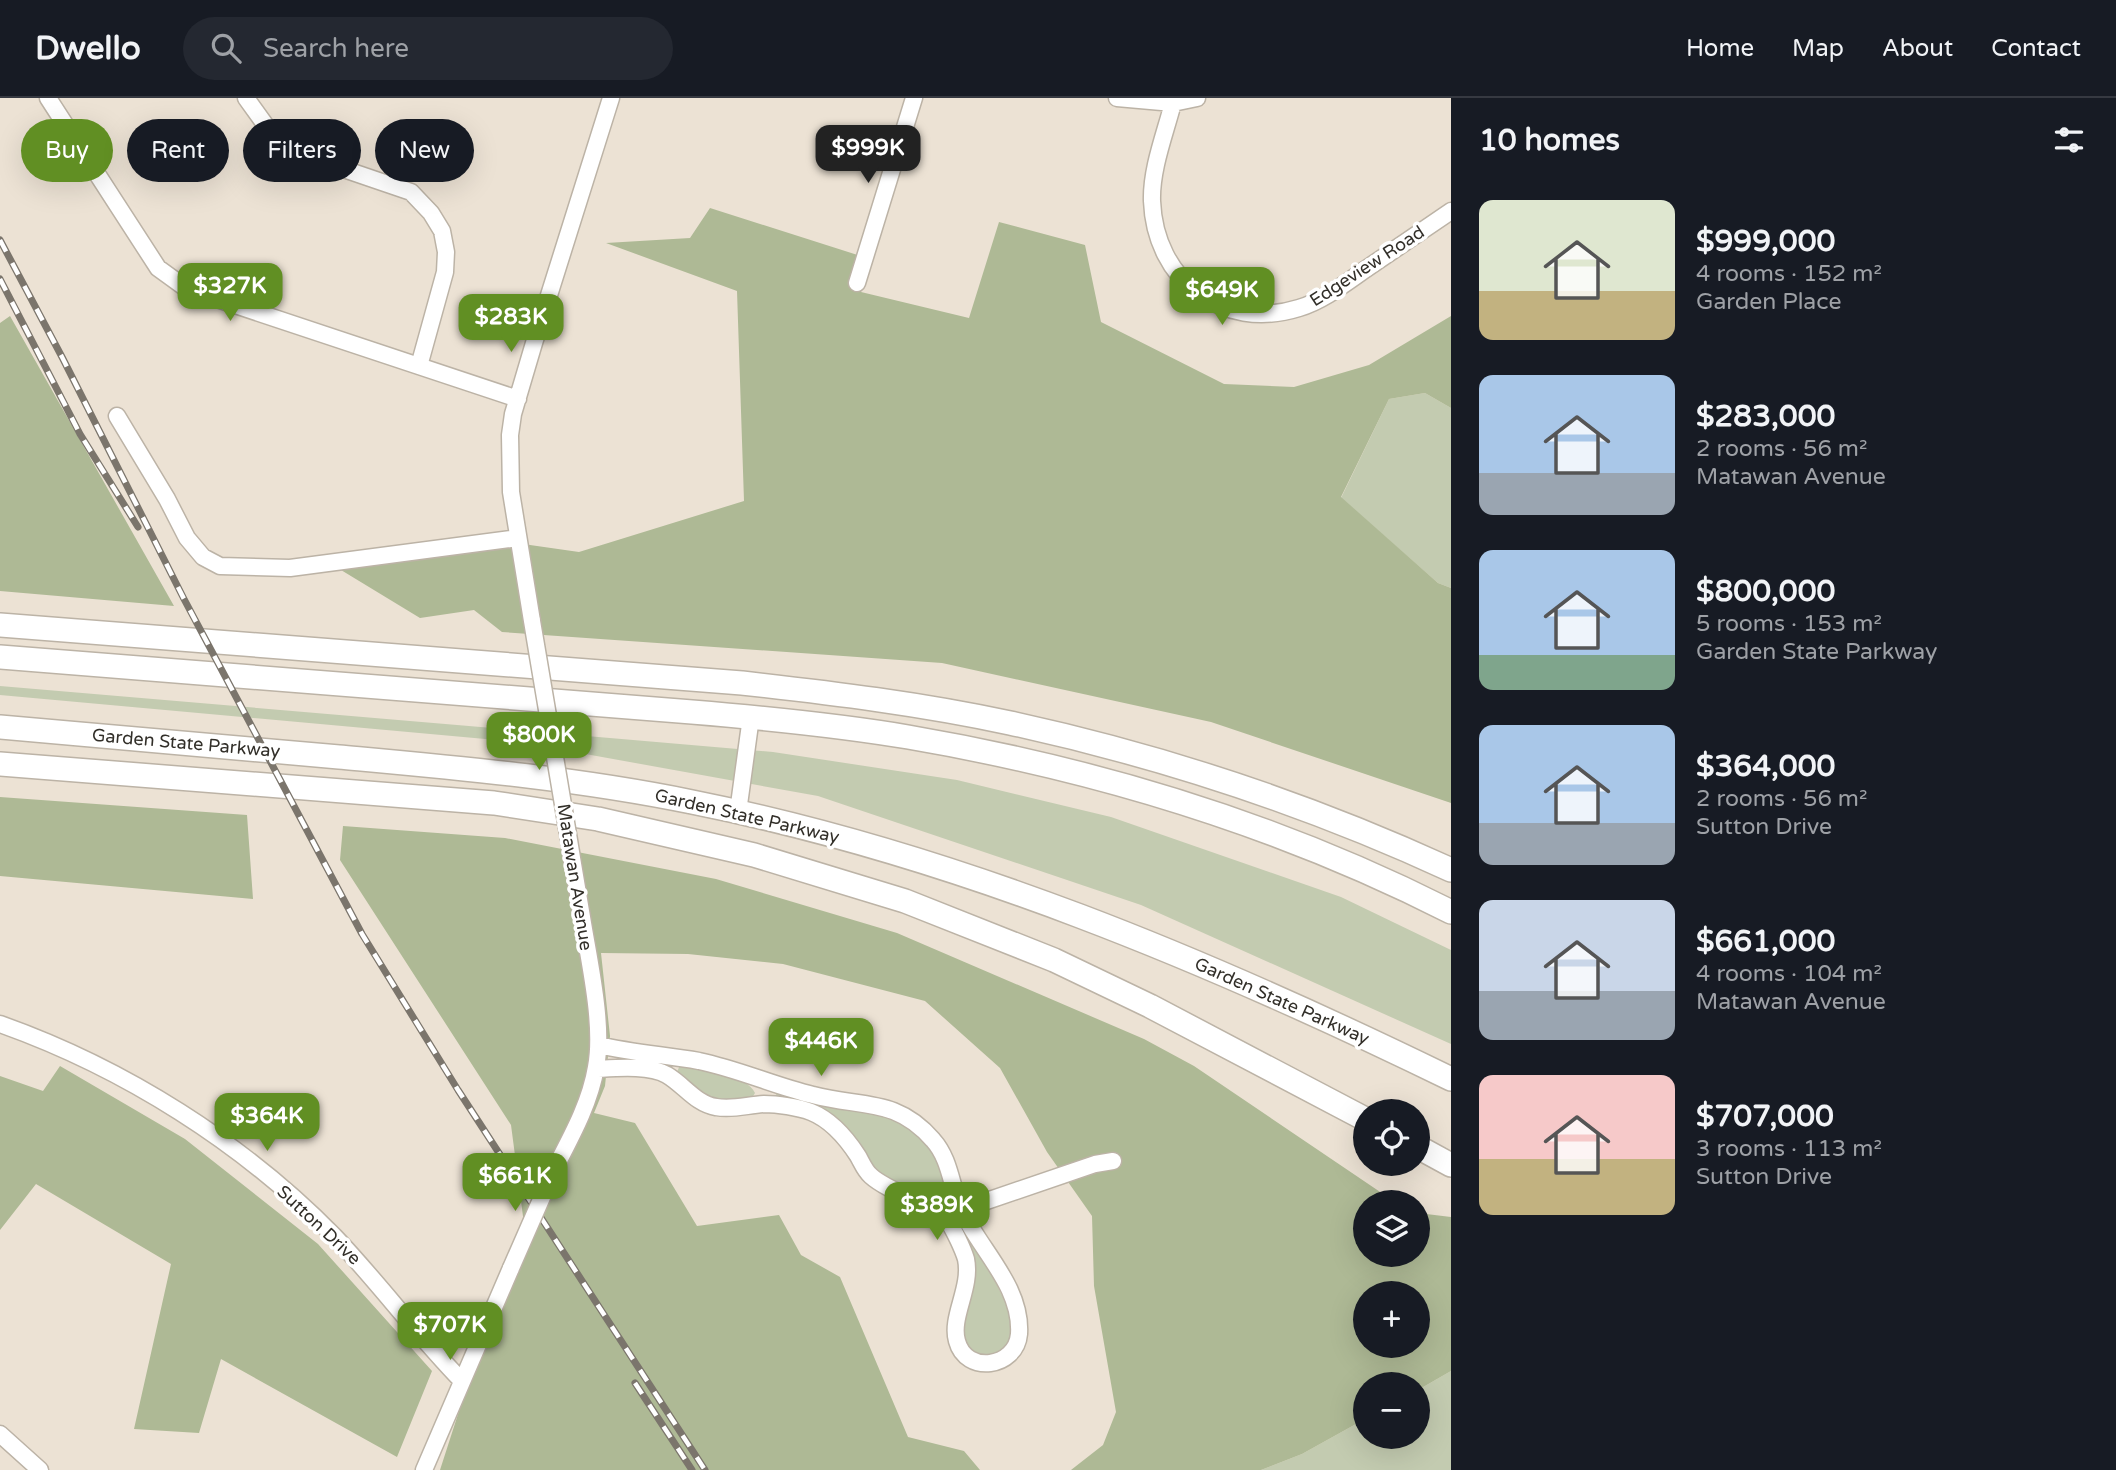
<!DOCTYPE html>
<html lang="en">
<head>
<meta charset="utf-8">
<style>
	body { margin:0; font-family:"Varela Round",sans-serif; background:#242831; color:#f1f3f6; height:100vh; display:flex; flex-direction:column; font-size:26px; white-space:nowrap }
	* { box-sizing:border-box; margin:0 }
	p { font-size:23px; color:#9ea1a6 }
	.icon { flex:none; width:38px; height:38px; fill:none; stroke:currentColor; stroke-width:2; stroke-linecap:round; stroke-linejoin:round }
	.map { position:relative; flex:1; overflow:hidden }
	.details { display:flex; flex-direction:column; background:#171b24; width:665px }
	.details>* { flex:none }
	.guide { position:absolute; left:21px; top:21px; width:665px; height:63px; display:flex; gap:14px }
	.controls { position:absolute; left:1353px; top:1001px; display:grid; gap:14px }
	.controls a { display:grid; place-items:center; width:77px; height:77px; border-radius:50%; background:#171b24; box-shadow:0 7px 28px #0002; font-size:35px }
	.price { position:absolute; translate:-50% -60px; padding:0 16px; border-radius:14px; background:#618f23; color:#fff; font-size:23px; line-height:46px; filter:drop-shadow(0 2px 4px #0008) }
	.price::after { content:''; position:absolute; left:50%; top:42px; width:21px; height:16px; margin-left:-10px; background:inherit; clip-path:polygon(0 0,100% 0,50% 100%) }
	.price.current { background:#222; color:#fff }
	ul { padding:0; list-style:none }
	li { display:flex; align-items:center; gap:21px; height:175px; padding:0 28px }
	li span { display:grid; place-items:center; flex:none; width:196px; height:140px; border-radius:14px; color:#555 }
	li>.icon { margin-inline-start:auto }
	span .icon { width:84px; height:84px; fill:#fffc; stroke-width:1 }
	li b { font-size:30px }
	h2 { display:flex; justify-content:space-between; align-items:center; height:84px; padding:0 28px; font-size:30px }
	.tag { padding:0 24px; border-radius:32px; background:#171b24; box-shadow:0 7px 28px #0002; font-size:24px; line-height:63px }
	.tag.current { background:#618f23; color:#fff }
	header { display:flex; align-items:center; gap:42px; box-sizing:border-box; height:98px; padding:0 35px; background:#171b24; border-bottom:2px solid #363941 }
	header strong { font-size:33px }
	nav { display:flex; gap:38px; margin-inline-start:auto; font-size:24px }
	.search { width:490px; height:63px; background:#242831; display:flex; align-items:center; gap:18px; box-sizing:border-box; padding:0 24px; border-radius:38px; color:#9ea1a6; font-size:26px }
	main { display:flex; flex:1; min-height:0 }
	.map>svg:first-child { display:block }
	.green { fill:#c3cbb0 }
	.forest { fill:#aeb995; fill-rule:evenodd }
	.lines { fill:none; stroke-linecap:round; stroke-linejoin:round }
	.minor-casing { stroke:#bcb3a6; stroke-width:19 }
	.highway-casing { stroke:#bcb3a6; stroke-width:26 }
	.minor { stroke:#fff; stroke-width:16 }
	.highway { stroke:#fff; stroke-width:23 }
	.rail-casing { stroke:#7b756c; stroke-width:7 }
	.rail { stroke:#fff; stroke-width:4.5; stroke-dasharray:13; stroke-linecap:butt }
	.minor-bridge-casing { stroke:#bcb3a6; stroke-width:19; stroke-linecap:butt }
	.minor-bridge { stroke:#fff; stroke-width:16 }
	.labels { text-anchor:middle; stroke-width:7; stroke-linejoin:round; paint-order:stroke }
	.street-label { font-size:18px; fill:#322f29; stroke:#fff }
</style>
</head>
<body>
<header>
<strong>Dwello</strong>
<div class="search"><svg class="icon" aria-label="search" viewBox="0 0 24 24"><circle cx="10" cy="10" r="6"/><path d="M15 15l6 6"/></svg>Search here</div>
<nav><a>Home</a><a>Map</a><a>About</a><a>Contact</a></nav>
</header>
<main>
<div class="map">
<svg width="1451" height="1372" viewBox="0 0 1451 1372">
	<rect width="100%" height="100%" fill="#ece2d4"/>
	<!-- green -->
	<path class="green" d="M1425,295L1451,310V490L1438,485L1341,400L1389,301Z
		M0,588L773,654L957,682L1111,719L1341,799L1451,852V946L1141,807L818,698L519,644L0,597Z
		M680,967C698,970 748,977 755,995L750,1003H708L677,974Z
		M779,994C828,1003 896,1004 929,1048C941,1065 945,1084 952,1103L950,1106L944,1109L878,1079L860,1053L773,999Z
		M964,1136C979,1154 1019,1216 1012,1239C1011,1244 1007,1250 1005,1254L983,1262L963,1247V1224L973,1195V1184Z
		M1451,1273V1372H1261L1302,1356L1365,1321V1339H1418V1292Z"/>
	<!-- forest -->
	<path class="forest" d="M710,110L867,160L861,194L969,220L999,124L1085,147L1101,224L1224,286L1294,289L1369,267L1451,218V310L1425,295L1389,301L1341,399L1438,485L1451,490V705L1211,624L942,565L502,534L474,512L420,520L341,472L516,445L579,454L744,403L737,193L606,145L690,140Z
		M10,218L174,508L0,493V225Z
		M0,699L247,717L253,801L0,778Z
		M343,728L505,740L716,781L897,835L1144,941L1194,968L1395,1104H1365V1157H1418V1115L1451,1119V1273L1418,1292V1286H1365V1321L1302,1356L1261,1372H1071L1103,1347L1116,1314L1094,1188L1092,1118L1047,1054L1000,970L925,903L783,866L688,856L601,855L610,938L605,988L594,1015L635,1025L697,1128L779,1117L801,1157L840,1179L908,1339L964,1353L980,1372H440L509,1158L524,1126L511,1027L340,762ZM1365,1195H1418V1248H1365Z
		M60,968L185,1041L318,1146L432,1273L397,1359L221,1261L199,1335L134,1331L171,1166L36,1086L0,1132V978L43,993Z"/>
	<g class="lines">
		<defs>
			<path id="minor" d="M48,0L158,170L187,191L518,301
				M246,0L282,50L411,94L431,115L442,133L446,154L445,174L419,268
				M1117,0L1173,5L1197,0
				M1173,5C1165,36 1151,71 1152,103C1155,182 1222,234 1299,210C1322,203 1343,187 1363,173C1392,153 1422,133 1451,113
				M857,185L914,0
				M117,318L167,401L187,440L203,459L220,468L290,470L518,440
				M532,523L511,394L510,337L513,316L534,245L611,0
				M738,714L751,619
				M0,926C124,970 243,1045 335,1139C379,1185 417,1237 462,1283
				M596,971C616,970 650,967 667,977C684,987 696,1006 716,1009C733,1012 747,1007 764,1006C777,1006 798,1009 811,1014C831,1022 847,1041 858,1058C862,1065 865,1073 871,1078C891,1096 934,1105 948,1123C954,1132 963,1151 966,1161C972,1190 950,1219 957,1243C966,1277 1016,1270 1019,1236C1022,1189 981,1153 962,1113C951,1090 951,1062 933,1042C896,999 861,1010 813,997C775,988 738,971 699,963C665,957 632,955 599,947
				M553,1074C570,1041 590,1006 596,969C604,927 589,863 582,819
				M955,1117L972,1108L1095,1066L1113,1063
				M0,1336L40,1372
				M424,1372L511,1170"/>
			<path id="highway" d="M0,527L742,585C832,595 922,606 1010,625C1162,658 1310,707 1451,772
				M0,559L692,614C764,620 837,627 908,639C1095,671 1282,728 1451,814
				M0,629C113,639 226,649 339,659C458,670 575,680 692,704C957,757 1209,863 1451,981
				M0,666L494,705L598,721L754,757L905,803L1054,862L1150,908L1365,1021
				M1418,1049L1451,1067"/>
		</defs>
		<!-- minor casing -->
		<use href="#minor" class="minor-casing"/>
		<!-- highway casing -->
		<use href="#highway" class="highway-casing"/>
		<!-- minor -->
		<use href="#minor" class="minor"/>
		<!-- highway -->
		<use href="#highway" class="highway"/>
		<defs>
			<path id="rail" d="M0,142L62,259L184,501L362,836L458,992L705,1372
				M0,181L80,336L138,429
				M635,1285L692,1372"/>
		</defs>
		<!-- rail casing -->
		<use href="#rail" class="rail-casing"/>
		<!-- rail -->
		<use href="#rail" class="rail"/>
		<defs>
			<path id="minor-bridge" d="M532,523L582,819
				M511,1170L553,1074"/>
		</defs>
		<!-- minor-bridge casing -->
		<use href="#minor-bridge" class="minor-bridge-casing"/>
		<!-- minor-bridge -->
		<use href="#minor-bridge" class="minor-bridge"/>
	</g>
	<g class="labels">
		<!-- street labels -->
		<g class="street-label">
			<text transform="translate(1367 168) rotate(-33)" y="6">Edgeview Road</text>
			<text transform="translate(186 645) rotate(5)" y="6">Garden State Parkway</text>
			<text transform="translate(747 718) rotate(13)" y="6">Garden State Parkway</text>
			<text transform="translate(575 779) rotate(81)" y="6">Matawan Avenue</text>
			<text transform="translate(1282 903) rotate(24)" y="6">Garden State Parkway</text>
			<text transform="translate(319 1127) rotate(43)" y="6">Sutton Drive</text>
		</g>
	</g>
</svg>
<div class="controls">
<a><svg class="icon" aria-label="locate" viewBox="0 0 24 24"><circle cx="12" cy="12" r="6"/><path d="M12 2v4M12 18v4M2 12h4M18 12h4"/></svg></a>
<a><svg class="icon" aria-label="layers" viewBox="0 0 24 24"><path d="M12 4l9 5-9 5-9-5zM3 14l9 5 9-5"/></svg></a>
<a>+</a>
<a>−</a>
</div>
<b class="price current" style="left:868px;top:87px">$999K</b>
<b class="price" style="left:230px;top:225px">$327K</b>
<b class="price" style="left:1222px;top:229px">$649K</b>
<b class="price" style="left:511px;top:256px">$283K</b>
<b class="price" style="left:539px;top:674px">$800K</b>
<b class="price" style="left:821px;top:980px">$446K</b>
<b class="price" style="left:267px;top:1055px">$364K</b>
<b class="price" style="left:515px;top:1115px">$661K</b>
<b class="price" style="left:937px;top:1144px">$389K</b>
<b class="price" style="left:450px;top:1264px">$707K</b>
<div class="guide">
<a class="tag current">Buy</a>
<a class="tag">Rent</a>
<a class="tag">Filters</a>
<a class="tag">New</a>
</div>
</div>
<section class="details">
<h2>10 homes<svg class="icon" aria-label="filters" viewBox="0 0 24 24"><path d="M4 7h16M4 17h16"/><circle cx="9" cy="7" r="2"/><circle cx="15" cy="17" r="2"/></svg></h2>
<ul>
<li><span style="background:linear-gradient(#dfe7d0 65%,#c2b280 0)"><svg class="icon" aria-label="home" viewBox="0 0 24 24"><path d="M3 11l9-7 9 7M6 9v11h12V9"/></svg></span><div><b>$999,000</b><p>4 rooms · 152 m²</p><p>Garden Place</p></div></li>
<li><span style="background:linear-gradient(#a9c7e8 70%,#9aa5b1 0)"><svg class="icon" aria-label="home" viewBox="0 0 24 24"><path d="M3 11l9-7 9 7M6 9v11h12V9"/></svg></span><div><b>$283,000</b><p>2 rooms · 56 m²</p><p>Matawan Avenue</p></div></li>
<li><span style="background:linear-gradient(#a9c7e8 75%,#7fa58c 0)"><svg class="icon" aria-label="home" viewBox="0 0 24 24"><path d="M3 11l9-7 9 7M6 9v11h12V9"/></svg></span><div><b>$800,000</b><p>5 rooms · 153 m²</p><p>Garden State Parkway</p></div></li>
<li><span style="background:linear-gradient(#a9c7e8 70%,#9aa5b1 0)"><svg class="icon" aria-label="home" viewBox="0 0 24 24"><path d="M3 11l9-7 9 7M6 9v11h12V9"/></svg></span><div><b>$364,000</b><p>2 rooms · 56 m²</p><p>Sutton Drive</p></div></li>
<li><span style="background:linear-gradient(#c9d6e8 65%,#9aa5b1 0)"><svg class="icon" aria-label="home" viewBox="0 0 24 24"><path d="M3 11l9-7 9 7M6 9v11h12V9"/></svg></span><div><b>$661,000</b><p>4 rooms · 104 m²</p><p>Matawan Avenue</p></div></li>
<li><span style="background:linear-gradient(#f6c9c9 60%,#c2b280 0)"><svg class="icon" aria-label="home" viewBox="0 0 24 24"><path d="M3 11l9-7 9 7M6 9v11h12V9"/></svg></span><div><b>$707,000</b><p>3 rooms · 113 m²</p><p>Sutton Drive</p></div></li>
</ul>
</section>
</main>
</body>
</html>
